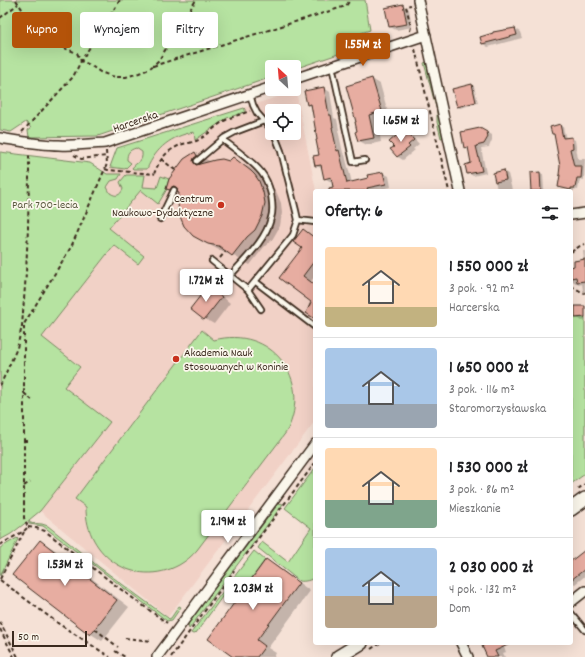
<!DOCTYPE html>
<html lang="pl">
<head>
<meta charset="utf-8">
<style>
	body { margin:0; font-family:Dekko,sans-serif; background:#f2f2f2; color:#202124; height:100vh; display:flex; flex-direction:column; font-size:15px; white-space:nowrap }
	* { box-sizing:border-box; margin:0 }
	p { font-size:13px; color:#757577 }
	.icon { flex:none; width:22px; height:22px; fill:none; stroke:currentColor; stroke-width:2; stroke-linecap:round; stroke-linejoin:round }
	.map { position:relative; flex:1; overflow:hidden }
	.panel { position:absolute; left:313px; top:189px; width:260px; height:456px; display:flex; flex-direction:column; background:#fff; border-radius:4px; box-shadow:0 4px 16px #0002 }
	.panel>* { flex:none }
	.top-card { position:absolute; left:12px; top:12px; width:241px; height:36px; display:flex; gap:8px }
	.needle { width:26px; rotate:334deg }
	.buttons { position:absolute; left:265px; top:60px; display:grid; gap:8px }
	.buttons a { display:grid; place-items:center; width:36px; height:36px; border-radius:4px; background:#fff; box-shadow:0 4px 16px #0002; font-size:20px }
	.scale { position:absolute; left:12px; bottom:10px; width:75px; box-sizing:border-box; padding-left:4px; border:2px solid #3b2a1e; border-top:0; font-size:11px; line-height:14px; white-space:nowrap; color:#3b2a1e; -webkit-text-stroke:3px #fbf7ec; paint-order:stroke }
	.price { position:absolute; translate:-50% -34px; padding:0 9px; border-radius:4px; background:#fff; color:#222; font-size:13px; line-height:26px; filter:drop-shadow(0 1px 2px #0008) }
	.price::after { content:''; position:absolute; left:50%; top:24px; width:12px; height:9px; margin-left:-6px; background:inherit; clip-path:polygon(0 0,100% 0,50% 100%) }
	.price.current { background:#b45309; color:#fff }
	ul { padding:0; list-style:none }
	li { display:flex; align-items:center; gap:12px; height:100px; padding:0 12px }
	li+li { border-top:1px solid #e0e0e0 }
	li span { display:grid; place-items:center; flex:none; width:112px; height:80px; border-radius:4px; color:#555 }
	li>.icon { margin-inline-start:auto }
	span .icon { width:48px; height:48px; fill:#fffc; stroke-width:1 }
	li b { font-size:17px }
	h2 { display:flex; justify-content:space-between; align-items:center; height:48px; padding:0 12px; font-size:17px }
	.chip { padding:0 14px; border-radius:4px; background:#fff; box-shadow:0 4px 16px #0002; font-size:14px; line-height:36px }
	.chip.current { background:#b45309; color:#fff }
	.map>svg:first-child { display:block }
	.built { fill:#f1d1c6; fill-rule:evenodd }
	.green { fill:#b6e3a1; stroke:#788660 }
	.shadow { fill:#0003 }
	.building { fill:#e7ada1; stroke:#3b2a1e }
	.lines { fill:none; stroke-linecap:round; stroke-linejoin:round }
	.lane-casing { stroke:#3b2a1e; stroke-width:8 }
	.street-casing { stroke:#3b2a1e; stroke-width:12 }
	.secondary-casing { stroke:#3b2a1e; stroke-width:16 }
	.path { stroke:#3b2a1e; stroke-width:2; stroke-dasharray:4 3; stroke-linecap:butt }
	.lane { stroke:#fbf7ec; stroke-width:4.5 }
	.street { stroke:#fbf7ec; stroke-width:9 }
	.secondary { stroke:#fbf7ec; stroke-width:13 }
	.poi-dot { fill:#c8321e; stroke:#fbf7ec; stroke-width:1.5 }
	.labels { text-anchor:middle; stroke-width:3.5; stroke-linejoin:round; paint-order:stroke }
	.street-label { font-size:12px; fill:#3b2a1e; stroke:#fbf7ec }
	.poi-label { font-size:12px; fill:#3b2a1e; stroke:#fbf7ec; text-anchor:end }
	.park-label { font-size:12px; fill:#5a583f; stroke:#fbf7ec }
</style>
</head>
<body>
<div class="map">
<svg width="585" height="657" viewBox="0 0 585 657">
	<rect width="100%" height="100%" fill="#f5e1d6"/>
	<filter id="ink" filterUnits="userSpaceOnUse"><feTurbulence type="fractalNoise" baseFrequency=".025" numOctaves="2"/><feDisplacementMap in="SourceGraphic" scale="8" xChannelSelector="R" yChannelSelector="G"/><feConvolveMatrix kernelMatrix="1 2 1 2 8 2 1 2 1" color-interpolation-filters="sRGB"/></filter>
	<g filter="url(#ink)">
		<!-- built -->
		<path class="built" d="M296,91L316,191H315V421L168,617L40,511L99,436L43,391L32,327L107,174L117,148ZM272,111H294V133H272Z"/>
		<!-- green -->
		<path class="green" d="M0,0H365L370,30L361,33L365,45L294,69V67H272V77L98,136L29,137L28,130L31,128L26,122L11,132L0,130Z
			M427,62L443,136L442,138H441L437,122V111L424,63Z
			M244,108L245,109V112L227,118L195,140L194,132C171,136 156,148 147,169H133L132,168C137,161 143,163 142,152L136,148C129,150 127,153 127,160L131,163L125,169L110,167L117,148Z
			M0,152L90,163L107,174H121L118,179L111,181L107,187L110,193C116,197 120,196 123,189L120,182L126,175H145L143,187L157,188L161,176L169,179L166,189H167L158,204L141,190L109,228L144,256L138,264L114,245L42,337L80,367L64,387L110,422L40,511L29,520L30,523L42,524L48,526L99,567L168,618L169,619L171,618L179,606L181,607L172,620L167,621L43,526L29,524L28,521L11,534L0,540Z
			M571,306H575L576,318L585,317V474L571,484Z
			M202,330L214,340C271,325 313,379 287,431L197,550C192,556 186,561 179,565C135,589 85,556 86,507L75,499Z
			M315,468V578C310,580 305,582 299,581L258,548L262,542L288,562L311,528L285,508Z
			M279,503L283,504L189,629L188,625L189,622Z
			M17,538L18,539L0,576V548Z
			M254,551L265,560L248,583L242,578L231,593L227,590L196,633L193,634L191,633Z"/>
		<!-- shadow -->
		<path class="shadow" d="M403,5L409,9L412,27L396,30L390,27Z
			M515,29L520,32L522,38L488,47L483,44Z
			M372,79L380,84L389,116L377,119L381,142L367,145L359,141L358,132Z
			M472,85L474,86L478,103L460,108L457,106Z
			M324,88L330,92L334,118L337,119L339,130H338L343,153L345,155L352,183L369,179L383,173L389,176L391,187L374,191H335L333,181L331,182L325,178L323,169L316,166L320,156L318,141L312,107L308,104Z
			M560,125L563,127L566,139L571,138L575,140L578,159H585L584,180L580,179L578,190L574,189V191L562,188L559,186L561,175V166L555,135L553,133Z
			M404,130L410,134L419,144L413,149L415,150L403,160L398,157L392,150L395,147Z
			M487,132L492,135V140L489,147L481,148L486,173L473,176L468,173L473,164L470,150L465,148Z
			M195,153L211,162H229L233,158L250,168L268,182L276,191L281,203L282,213L280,226L272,240L264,247L250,265L232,255L227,254L217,249L199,239L180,196L167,189Z
			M503,171L508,174L512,190H515L517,191H497L494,173Z
			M540,173L543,174L544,191H532L531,174Z
			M303,230L315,237V276L311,281L315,285V318L312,302L280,278L303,248Z
			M583,251H585V292L583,291L582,284L579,285L571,280V268L584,260Z
			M208,287L217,292L230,303L214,324L205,319L192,309Z
			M585,307V320L582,321L576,317Z
			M40,541L52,548L129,607L102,641L91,634L14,575Z
			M585,552V576L575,584L571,582V561H572Z
			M266,560L278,567L310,591L268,648L276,653L274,657H234L238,598Z
			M484,643H502L506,652L503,653L505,657H488Z"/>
		<!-- building -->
		<path class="building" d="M403,4L407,24L389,27L385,8Z
			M515,28L517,35L482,44L480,37L493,33V32Z
			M372,78L382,111L369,115L374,138L358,141L355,132L357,131L355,122H356L346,86Z
			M472,84L476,102L457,107L452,89Z
			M324,87L329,115H331L333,127H332L337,151L339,150L347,183L368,178L367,175L383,172L386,184L367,188L368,191H329V188L333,187L331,177L324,179L321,165L315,166L313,156L319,155L316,140H317L316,133L311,104L307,105L304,91Z
			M560,124L563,138L572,137L573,148L570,149L574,166H582L581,178H577L575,188H571V190L558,187L560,175H559L560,166L554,134H552L550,127Z
			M480,128L487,132L488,137L484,144L476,146L482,171L467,174L465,165L471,163L468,147L464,148L461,132Z
			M404,129L414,140L408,145L410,147L397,157L390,149L394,147L389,142Z
			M195,152L197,156L194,158L193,161L196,165L215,160L222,159L229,161L233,157L251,171L255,175L259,181L263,192L265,203L262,216L255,230L247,237L232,256L219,246L208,244L204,242L193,236L184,226L179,214L178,203L179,193L177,192V188L174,186L172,187L170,190L166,189L169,179L184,159Z
			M504,170L506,180L495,182L493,173Z
			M540,172L541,191H531L530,173Z
			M303,229L315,238V260L303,276L315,285V319L306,313L311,302L279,278L302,248L293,242Z
			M585,259V281L577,282L576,277L571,278V267L574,266V261Z
			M208,286L222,297L204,320L190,309Z
			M575,306H585V317L575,318Z
			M40,540L117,600L90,635L12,575Z
			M585,550V569L571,580V561Z
			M266,559L299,583L257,640L265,646L257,657H233L208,639L237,599L232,595L243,580L248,584Z
			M483,643H512L495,651L498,657H487L482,646L484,645Z"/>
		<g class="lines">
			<defs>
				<path id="lane" d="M332,66L353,162L365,160
					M250,94L253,105L257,113L272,130
					M223,140C235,149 251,160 261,172C266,178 269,186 271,194C272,202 274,210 271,218C266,240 245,259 230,276
					M197,161L224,138L235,132L264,121
					M160,219L174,190
					M298,220L315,222
					M212,261L248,290L261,309
					M256,282L315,327
					M248,290L293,235L298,220L296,211L281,151L274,133
					M571,613L585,630"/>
				<path id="street" d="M418,0L460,191
					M294,79L426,35
					M0,138C19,141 39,145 59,145C74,146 90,144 105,143L272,87
					M571,215L585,213
					M571,602L585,591
					M461,643L468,657
					M157,657L315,444"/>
				<path id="secondary" d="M571,509L585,499
					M338,657L361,643"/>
			</defs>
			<!-- lane casing -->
			<use href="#lane" class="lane-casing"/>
			<!-- street casing -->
			<use href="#street" class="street-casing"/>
			<!-- secondary casing -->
			<use href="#secondary" class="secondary-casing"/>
			<!-- path -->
			<path class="path" d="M16,0L40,36L51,43L77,53L81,61L90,65L100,72L111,76L118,77H126L139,73L149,69L159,60L196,0
				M0,18L18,4
				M410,31L411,27L406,6L411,5
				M415,49L449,191
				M153,66L346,6L350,0
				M22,132L73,77L81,61L120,0
				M74,155L81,159L106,156
				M161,159L175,170
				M105,169L108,170L154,174C160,158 167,150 183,144C187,143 192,143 196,141C206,137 216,125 226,120C234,116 242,114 250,111
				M571,252L580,246L585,244
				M220,258L226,251
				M571,286L582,292L585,293
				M0,386L17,348L22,326L26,273L28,228L29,179V155
				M24,393L32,400
				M24,441H31
				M24,486L30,482
				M578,489L585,484
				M28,527L36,528L45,531L119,588L167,623
				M0,545L24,531L28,527L24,518V324L71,247L83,220L107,164L106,151
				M246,555L315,463
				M0,579L24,532
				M0,580L59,624L110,657
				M0,622L18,657
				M0,629L14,657
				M95,629L118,647
				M125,638L152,641
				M371,649L380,643
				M115,651L125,657
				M171,657L234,571"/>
			<!-- lane -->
			<use href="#lane" class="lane"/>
			<!-- street -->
			<use href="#street" class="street"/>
			<!-- secondary -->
			<use href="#secondary" class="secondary"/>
		</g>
	</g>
	<!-- markers -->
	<g class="poi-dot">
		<circle cx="221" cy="205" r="4"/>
		<circle cx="176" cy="359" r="4"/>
	</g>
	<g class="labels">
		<!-- street labels -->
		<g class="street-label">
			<text transform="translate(135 121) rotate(-19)" y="4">Harcerska</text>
		</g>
		<!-- poi labels -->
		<g class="poi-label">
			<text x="213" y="202">Centrum<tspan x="213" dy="14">Naukowo-Dydaktyczne</tspan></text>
			<text x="184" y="356" text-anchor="start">Akademia Nauk<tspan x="184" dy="14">Stosowanych w Koninie</tspan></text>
		</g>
		<!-- park labels -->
		<g class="park-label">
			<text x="45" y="208">Park 700-lecia</text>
		</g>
	</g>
</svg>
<div class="buttons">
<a><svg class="needle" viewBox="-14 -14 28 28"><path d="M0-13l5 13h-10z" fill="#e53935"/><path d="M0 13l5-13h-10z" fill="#757577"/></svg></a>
<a><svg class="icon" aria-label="locate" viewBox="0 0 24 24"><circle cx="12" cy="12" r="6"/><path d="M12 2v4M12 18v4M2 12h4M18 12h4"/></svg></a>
</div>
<div class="scale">50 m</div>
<b class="price current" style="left:363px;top:67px">1.55M zł</b>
<b class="price" style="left:401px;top:143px">1.65M zł</b>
<b class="price" style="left:206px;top:303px">1.72M zł</b>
<b class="price" style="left:228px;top:544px">2.19M zł</b>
<b class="price" style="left:65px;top:587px">1.53M zł</b>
<b class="price" style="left:253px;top:611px">2.03M zł</b>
<div class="top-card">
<a class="chip current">Kupno</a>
<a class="chip">Wynajem</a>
<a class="chip">Filtry</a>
</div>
<section class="panel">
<h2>Oferty: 6<svg class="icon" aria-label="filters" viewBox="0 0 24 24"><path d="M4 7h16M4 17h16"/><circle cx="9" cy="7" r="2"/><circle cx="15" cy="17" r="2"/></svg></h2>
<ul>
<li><span style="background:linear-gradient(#ffd9b3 75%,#c2b280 0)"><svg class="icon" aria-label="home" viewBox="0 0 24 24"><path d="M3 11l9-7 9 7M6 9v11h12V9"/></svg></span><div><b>1 550 000 zł</b><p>3 pok. · 92 m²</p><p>Harcerska</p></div></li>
<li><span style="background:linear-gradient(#a9c7e8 70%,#9aa5b1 0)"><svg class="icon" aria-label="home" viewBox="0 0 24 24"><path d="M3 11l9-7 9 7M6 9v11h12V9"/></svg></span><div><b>1 650 000 zł</b><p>3 pok. · 116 m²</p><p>Staromorzysławska</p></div></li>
<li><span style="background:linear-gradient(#ffd9b3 65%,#7fa58c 0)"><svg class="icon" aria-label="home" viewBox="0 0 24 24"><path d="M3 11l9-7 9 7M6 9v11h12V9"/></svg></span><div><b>1 530 000 zł</b><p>3 pok. · 86 m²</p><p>Mieszkanie</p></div></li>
<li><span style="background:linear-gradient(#a9c7e8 60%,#b9a48a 0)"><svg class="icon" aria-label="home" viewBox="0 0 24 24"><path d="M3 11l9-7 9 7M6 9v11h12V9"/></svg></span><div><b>2 030 000 zł</b><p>4 pok. · 132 m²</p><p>Dom</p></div></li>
</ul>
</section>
</div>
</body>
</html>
